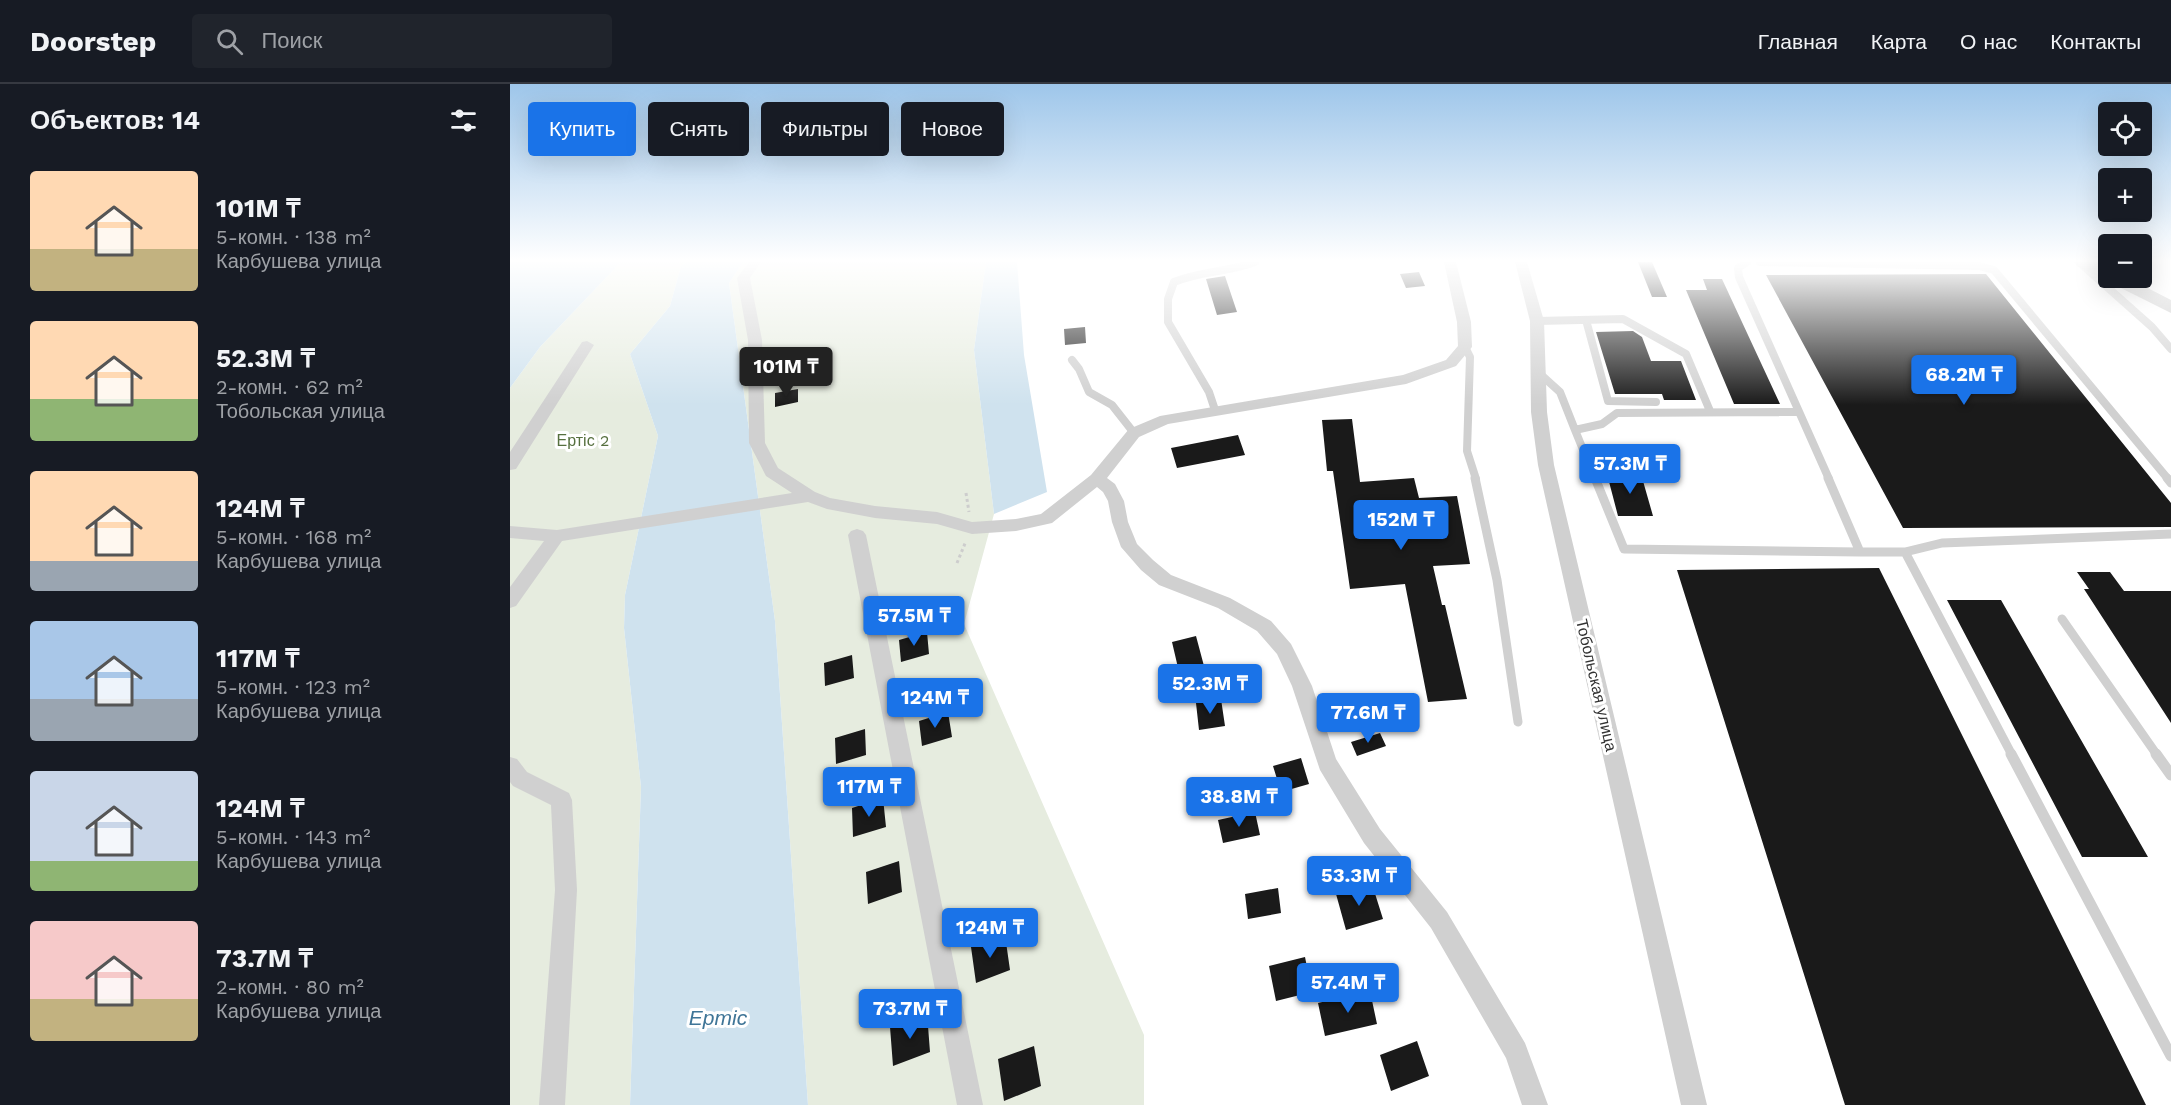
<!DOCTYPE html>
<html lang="ru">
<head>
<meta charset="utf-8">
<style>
	body { margin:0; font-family:"Work Sans",sans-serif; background:#20242c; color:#f1f3f6; height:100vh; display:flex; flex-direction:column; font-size:22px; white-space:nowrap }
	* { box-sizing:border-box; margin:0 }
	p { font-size:20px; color:#9ea1a6 }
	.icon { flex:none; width:33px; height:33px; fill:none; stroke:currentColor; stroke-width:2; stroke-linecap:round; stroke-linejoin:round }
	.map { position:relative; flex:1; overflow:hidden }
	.sheet { display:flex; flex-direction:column; background:#171b24; width:510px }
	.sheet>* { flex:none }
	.guide { position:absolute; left:18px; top:18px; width:570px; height:54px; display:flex; gap:12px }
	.controls { position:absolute; left:1588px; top:18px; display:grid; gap:12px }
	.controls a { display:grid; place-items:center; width:54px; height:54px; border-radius:6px; background:#171b24; box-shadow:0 6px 24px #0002; font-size:30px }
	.price { position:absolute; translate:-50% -51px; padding:0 14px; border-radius:6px; background:#1a73e8; color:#fff; font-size:20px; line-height:39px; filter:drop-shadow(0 2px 3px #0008) }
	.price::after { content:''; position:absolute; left:50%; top:36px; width:18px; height:14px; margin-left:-9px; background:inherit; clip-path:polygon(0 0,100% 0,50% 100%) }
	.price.current { background:#222; color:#fff }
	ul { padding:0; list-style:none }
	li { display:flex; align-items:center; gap:18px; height:150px; padding:0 30px }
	li span { display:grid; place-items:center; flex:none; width:168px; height:120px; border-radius:6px; color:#555 }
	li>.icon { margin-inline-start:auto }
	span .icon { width:72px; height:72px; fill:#fffc; stroke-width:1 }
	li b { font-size:26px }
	h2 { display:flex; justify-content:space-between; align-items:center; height:72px; padding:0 30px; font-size:26px }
	.tag { padding:0 21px; border-radius:6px; background:#171b24; box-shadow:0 6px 24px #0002; font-size:21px; line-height:54px }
	.tag.current { background:#1a73e8; color:#fff }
	header { display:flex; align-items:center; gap:36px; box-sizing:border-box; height:84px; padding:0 30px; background:#171b24; border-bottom:2px solid #363941 }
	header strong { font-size:28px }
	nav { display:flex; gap:33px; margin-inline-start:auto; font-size:21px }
	.search { width:420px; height:54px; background:#20242c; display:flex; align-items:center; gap:15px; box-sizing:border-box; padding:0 21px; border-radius:6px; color:#9ea1a6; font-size:22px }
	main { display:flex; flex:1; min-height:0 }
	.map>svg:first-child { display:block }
	.green { fill:#e6ecdf }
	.water { fill:#cfe2ee }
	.building { fill:#1a1a1a }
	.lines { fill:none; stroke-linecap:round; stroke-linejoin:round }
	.path { stroke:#cdcdcd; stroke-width:3; stroke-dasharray:3 3; stroke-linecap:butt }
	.service-far2 { stroke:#d0d0d0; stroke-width:8 }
	.service-far1 { stroke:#d0d0d0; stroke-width:9 }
	.service { stroke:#d0d0d0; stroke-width:11 }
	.minor { fill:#d0d0d0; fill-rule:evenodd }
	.secondary { fill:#bdbdbd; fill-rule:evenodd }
	.labels { text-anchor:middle; stroke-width:6; stroke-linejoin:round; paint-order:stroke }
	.park-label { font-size:16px; fill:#56703f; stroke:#fff }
	.street-label { font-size:16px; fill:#333; stroke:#fff }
	.near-water-label { font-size:21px; font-style:italic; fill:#3f7597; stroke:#fff }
</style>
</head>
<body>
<header>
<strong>Doorstep</strong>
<div class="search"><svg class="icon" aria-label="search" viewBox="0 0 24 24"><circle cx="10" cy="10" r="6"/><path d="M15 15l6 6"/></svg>Поиск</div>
<nav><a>Главная</a><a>Карта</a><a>О нас</a><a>Контакты</a></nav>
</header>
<main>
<section class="sheet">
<h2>Объектов: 14<svg class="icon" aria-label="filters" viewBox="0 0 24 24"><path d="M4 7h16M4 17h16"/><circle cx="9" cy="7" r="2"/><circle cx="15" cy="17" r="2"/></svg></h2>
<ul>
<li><span style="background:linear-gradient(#ffd9b3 65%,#c2b280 0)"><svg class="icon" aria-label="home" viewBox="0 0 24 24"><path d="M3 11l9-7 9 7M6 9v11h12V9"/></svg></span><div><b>101M ₸</b><p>5-комн. · 138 m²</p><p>Карбушева улица</p></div></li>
<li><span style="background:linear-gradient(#ffd9b3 65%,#8fb573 0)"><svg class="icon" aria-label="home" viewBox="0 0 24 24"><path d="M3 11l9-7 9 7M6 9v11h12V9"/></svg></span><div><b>52.3M ₸</b><p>2-комн. · 62 m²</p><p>Тобольская улица</p></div></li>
<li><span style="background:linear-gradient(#ffd9b3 75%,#9aa5b1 0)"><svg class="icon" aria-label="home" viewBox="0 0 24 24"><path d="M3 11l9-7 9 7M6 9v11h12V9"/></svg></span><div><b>124M ₸</b><p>5-комн. · 168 m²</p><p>Карбушева улица</p></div></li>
<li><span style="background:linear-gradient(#a9c7e8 65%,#9aa5b1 0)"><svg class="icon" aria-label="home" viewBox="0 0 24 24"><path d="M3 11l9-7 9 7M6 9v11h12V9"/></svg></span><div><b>117M ₸</b><p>5-комн. · 123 m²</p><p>Карбушева улица</p></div></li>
<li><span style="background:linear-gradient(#c9d6e8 75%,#8fb573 0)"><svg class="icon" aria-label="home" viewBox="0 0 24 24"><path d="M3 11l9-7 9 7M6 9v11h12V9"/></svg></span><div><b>124M ₸</b><p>5-комн. · 143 m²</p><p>Карбушева улица</p></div></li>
<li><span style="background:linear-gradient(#f6c9c9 65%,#c2b280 0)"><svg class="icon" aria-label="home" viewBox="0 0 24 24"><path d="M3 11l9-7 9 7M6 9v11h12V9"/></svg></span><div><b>73.7M ₸</b><p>2-комн. · 80 m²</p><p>Карбушева улица</p></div></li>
</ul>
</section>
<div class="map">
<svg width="1661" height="1021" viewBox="0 0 1661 1021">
	<rect width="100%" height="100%" fill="#fff"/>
	<!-- green -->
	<path class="green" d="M111,178H177L171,182L160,222L120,270L148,352L115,511L114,544L131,703L120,1021H0V304L30,263Z
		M233,178H476L464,266L484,430L454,540L634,951V1021H298L265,537L219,199Z"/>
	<!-- water -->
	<path class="water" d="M0,178H111L30,263L0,304Z
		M177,178H233L219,199L265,537L298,1021H120L131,703L114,544L115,511L148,352L120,270L160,222L171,182Z
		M476,178H507L514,271L537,408L484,430L464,266Z"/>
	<!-- building -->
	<path class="building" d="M1128,178H1142L1157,213H1142Z
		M909,188L915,202L896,204L890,190Z
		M1476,190L1661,419V443L1393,444L1256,191Z
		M715,192L727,228L707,231L696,195Z
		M1193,195H1212L1270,320H1224L1176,206H1197Z
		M575,243L576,259L555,261L554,245Z
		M1123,247L1132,253L1141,277H1171L1186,316H1154L1152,310H1105L1086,248Z
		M288,305V318L265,323V309Z
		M842,335L850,398L904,394L909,414L947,412L960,480L923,482L932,521H935L957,615L918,618L895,500L840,505L823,387H817L812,336Z
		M728,351L735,371L667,384L661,364Z
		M1097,390H1131L1143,432H1108Z
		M1369,484L1636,1021H1335L1167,486Z
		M1567,488H1600L1614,507H1661V639L1574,505H1579Z
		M1437,516H1491L1638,773H1572Z
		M417,548L419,570L391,578L389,556Z
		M686,552L694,582L669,588L662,558Z
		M342,571L344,594L315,602L314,579Z
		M711,615L715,642L689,646L686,619Z
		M438,628L442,653L412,662L409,637Z
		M355,645L356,671L326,680L325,654Z
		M870,649L876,662L847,672L841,658Z
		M791,674L799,700L771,708L763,682Z
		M373,714L376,743L343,753L342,724Z
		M745,728L750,751L713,759L708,736Z
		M389,777L392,808L358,820L356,788Z
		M862,800L873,835L836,846L826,810Z
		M768,804L771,829L738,835L735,810Z
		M495,851L500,886L466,899L461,863Z
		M795,873L802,908L766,917L759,882Z
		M860,907L867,940L815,952L808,919Z
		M417,929L420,968L383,982L380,943Z
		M907,957L919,992L881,1007L870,971Z
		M524,962L531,1002L494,1017L488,975Z"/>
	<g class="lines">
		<!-- path -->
		<path class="path" d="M456,409L459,428
			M447,479L456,457"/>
		<!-- service-far2 -->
		<path class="service-far2" d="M1237,178L1228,184L1229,193L1319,395
			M1250,178L1469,182L1484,186L1658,395
			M1569,178L1642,243L1661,265
			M1076,236L1098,317L1146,318
			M1027,237L1113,235L1176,270L1200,327
			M955,263L960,273L957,367L966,395
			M562,276L569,285L579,308L602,321L624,349
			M1029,289L1050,308L1065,346
			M705,326L699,308L658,238V215L664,198C690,187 719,188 745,178
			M1085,395L1065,346L1092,340L1107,329L1289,328"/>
		<!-- service-far1 -->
		<path class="service-far1" d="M965,394L987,496L1008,638
			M1085,394L1114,465L1350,468L1318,394
			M1657,394L1661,399
			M1350,468H1395L1432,459L1661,450
			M1395,468L1502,671
			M1552,535L1647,671"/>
		<!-- service -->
		<path class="service" d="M1501,670L1661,972
			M1646,670L1661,691"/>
		<!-- minor -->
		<path class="minor" d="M239,178H251L240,194L252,256L255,359L268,384L305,408L320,414L365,422L427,428L462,438L506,435L531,430L581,391L619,345L650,332L893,291L936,276L948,262L947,238L934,178H946L961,238L962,263L946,282L896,300L658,340L629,353L597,394L605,400L614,417L618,438L627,460L643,476L661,491L720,514L761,537L781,560L802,602L826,675L870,745L937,828L1015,959L1038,1021H1012L996,974L921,844L854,759L810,686L782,602L767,570L747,547L708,524L649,501L631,486L611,463L602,438L598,417L593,408L587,403L542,439L506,447L462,450L427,440L365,434L317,425L298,418L52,457L6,522L0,524V503L34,457L0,454V442L47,446L282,409L256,392L239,359L238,256L227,194Z
			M1005,178H1017L1034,237L1037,328L1044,381L1197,1021H1171L1028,381L1021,328L1020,237Z
			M77,257L84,261L6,385L0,386V368L72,258Z
			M347,445L353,447L356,451L473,1021H447L338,451L341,447Z
			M0,673L7,675L17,688L59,709L62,716L67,806L55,1021H29L45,806L41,721L3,702L0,698Z"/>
		<!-- secondary -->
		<path class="secondary" d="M1564,178H1586L1599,184V194H1618L1661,216V229L1567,182Z"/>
	</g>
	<!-- sky -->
	<linearGradient id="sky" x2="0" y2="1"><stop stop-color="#9ec6ea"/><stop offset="0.55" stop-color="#fff"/><stop offset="1" stop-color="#fff" stop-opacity="0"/></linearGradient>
	<rect width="1661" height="321" fill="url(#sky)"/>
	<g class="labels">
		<!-- park labels -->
		<g class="park-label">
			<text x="73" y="362">Ертіс 2</text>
		</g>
		<!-- street labels -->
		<g class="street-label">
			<text transform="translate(1087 601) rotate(77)" y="6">Тобольская улица</text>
		</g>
		<!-- near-water labels -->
		<g class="near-water-label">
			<text x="208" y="941">Ертіс</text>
		</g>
	</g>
</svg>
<div class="controls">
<a><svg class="icon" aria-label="locate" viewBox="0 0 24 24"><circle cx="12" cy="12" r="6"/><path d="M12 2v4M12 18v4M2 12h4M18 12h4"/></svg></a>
<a>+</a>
<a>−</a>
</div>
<b class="price current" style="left:276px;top:314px">101M ₸</b>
<b class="price" style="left:1454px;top:322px">68.2M ₸</b>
<b class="price" style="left:1120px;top:411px">57.3M ₸</b>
<b class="price" style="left:891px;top:467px">152M ₸</b>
<b class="price" style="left:404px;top:563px">57.5M ₸</b>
<b class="price" style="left:700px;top:631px">52.3M ₸</b>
<b class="price" style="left:425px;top:645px">124M ₸</b>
<b class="price" style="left:858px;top:660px">77.6M ₸</b>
<b class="price" style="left:359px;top:734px">117M ₸</b>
<b class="price" style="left:729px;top:744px">38.8M ₸</b>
<b class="price" style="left:849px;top:823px">53.3M ₸</b>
<b class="price" style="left:480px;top:875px">124M ₸</b>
<b class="price" style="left:838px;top:930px">57.4M ₸</b>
<b class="price" style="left:400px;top:956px">73.7M ₸</b>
<div class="guide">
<a class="tag current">Купить</a>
<a class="tag">Снять</a>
<a class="tag">Фильтры</a>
<a class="tag">Новое</a>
</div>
</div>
</main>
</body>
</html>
